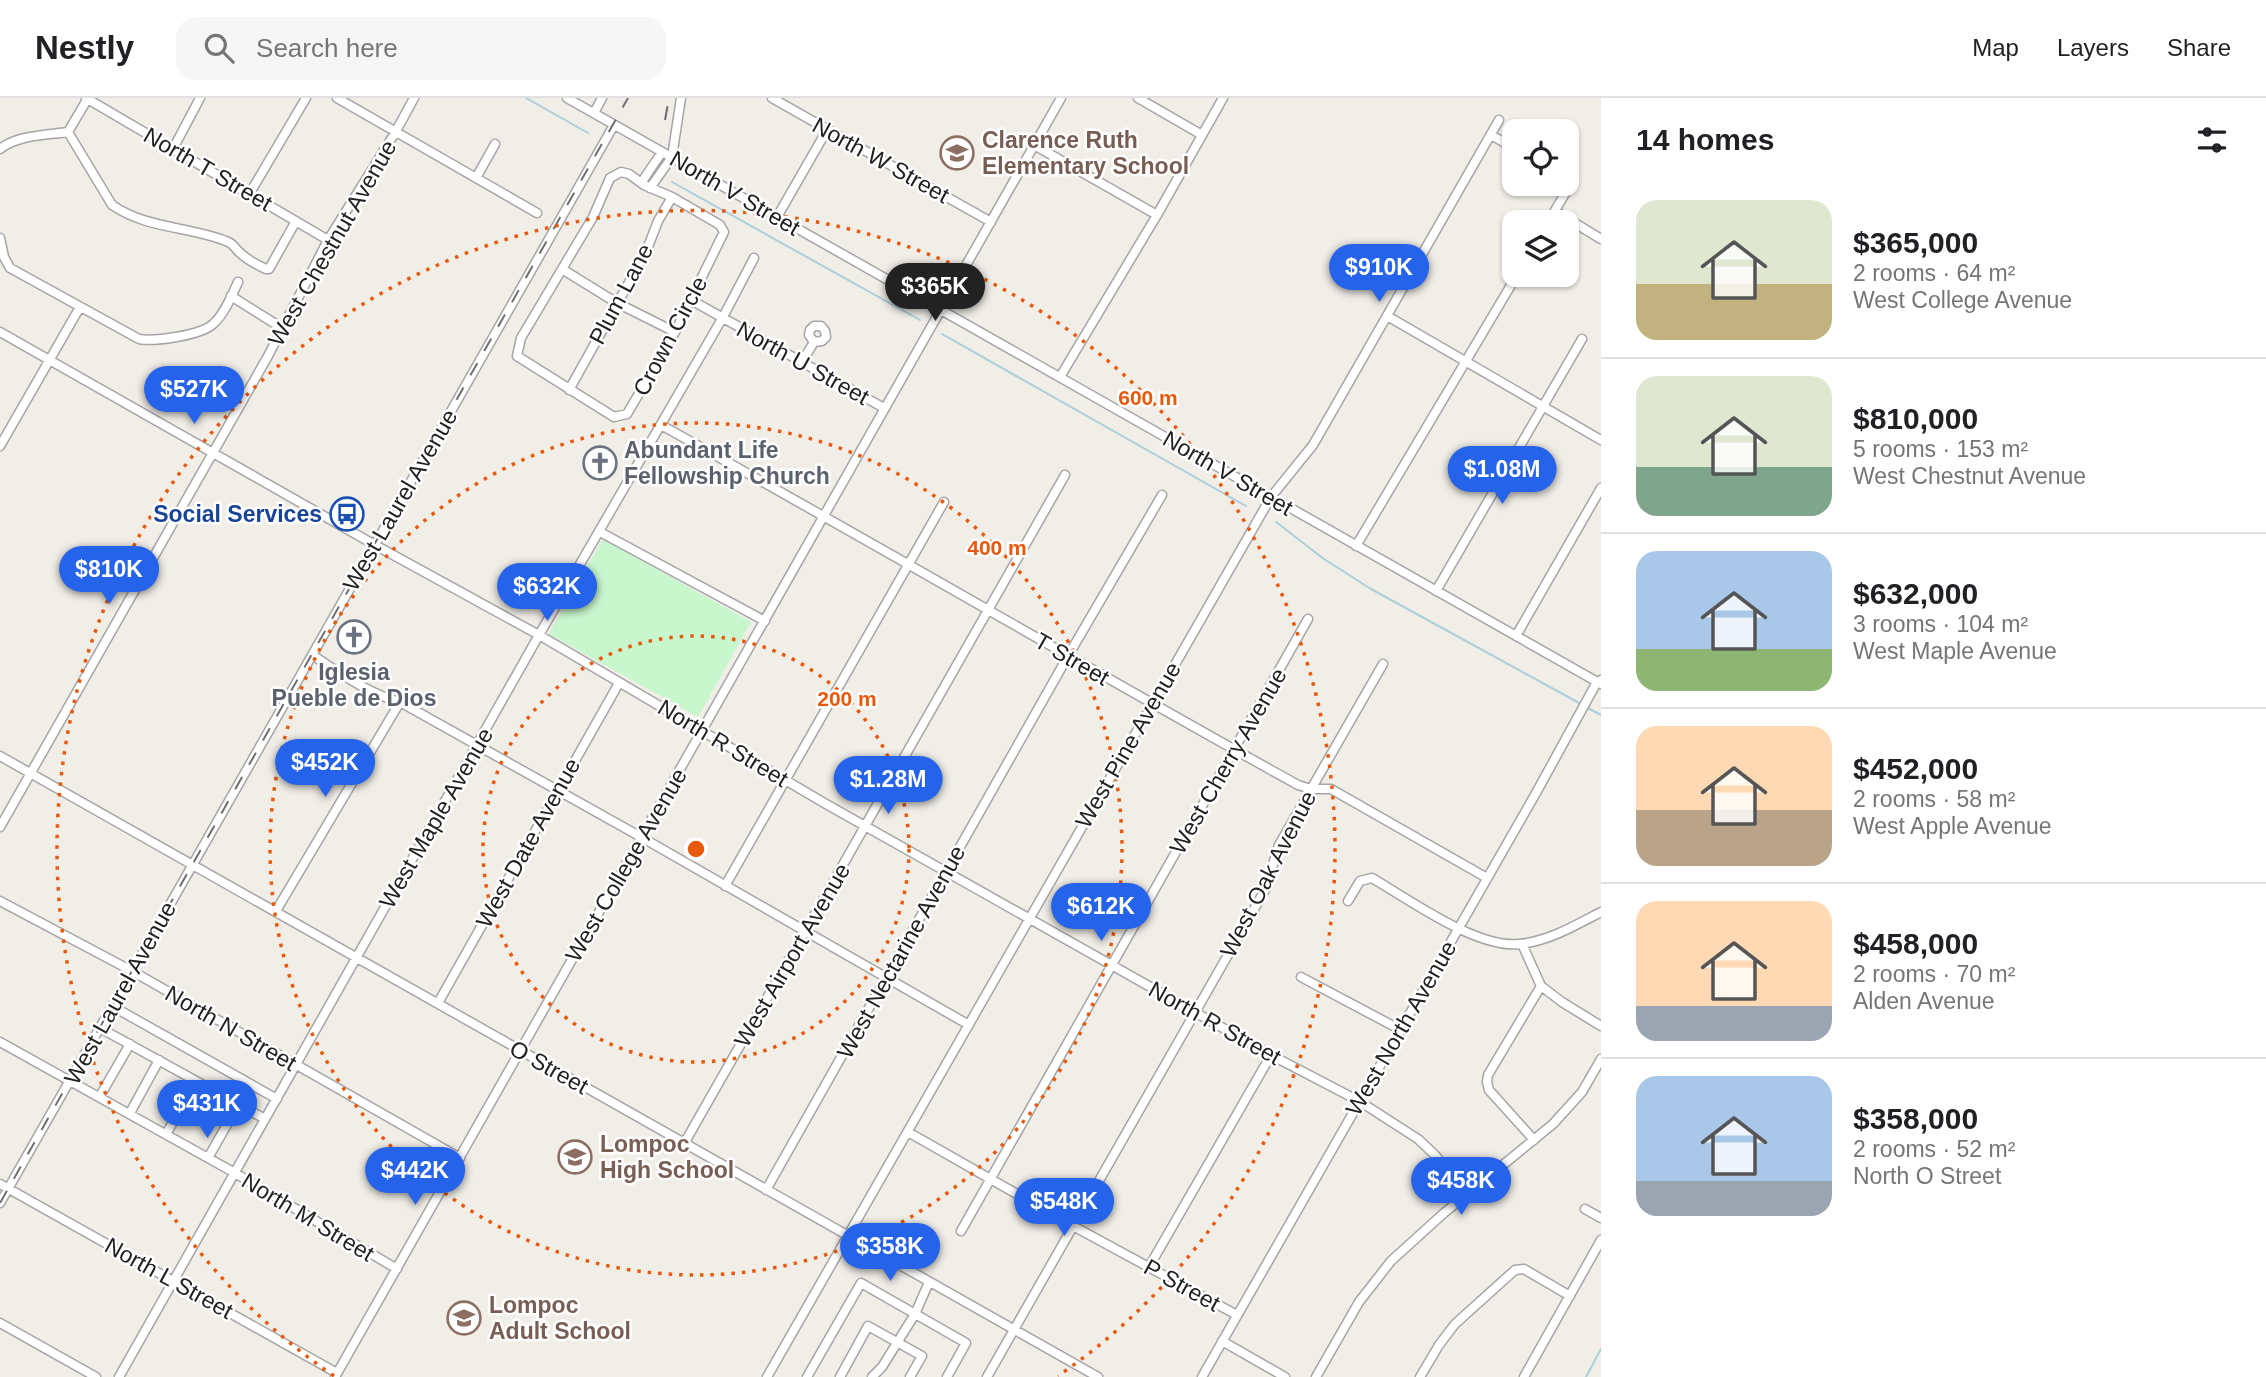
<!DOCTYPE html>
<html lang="en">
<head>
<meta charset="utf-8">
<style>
	body { margin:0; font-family:Helvetica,sans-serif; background:#f6f6f6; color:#202124; height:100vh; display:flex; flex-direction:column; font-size:26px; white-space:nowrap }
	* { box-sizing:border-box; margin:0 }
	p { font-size:23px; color:#757577 }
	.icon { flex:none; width:38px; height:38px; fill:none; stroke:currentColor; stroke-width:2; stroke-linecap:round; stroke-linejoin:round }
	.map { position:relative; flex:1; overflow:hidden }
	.drawer { display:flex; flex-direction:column; background:#fff; width:665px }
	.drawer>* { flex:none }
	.tools { position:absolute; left:1502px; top:21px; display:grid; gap:14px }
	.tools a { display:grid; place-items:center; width:77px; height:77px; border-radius:14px; background:#fff; box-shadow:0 2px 5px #0004; font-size:35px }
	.price { position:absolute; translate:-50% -60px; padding:0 16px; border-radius:24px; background:#2563eb; color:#fff; font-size:23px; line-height:46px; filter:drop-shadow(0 2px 4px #0008) }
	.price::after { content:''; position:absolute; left:50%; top:42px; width:21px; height:16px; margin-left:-10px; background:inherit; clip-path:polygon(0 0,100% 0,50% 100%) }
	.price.active { background:#222; color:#fff }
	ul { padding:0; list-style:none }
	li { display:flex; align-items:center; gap:21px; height:175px; padding:0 35px }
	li+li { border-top:2px solid #e0e0e0 }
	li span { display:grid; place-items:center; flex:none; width:196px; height:140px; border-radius:21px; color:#555 }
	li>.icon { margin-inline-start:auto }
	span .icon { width:84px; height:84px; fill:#fffc; stroke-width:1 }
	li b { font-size:30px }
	h2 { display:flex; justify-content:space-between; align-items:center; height:84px; padding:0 35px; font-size:30px }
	header { display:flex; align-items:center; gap:42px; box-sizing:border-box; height:98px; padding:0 35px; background:#fff; border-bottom:2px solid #e0e0e0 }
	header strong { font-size:33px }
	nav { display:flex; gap:38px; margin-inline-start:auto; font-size:24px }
	.search { width:490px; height:63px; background:#f6f6f6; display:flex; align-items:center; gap:18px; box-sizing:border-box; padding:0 24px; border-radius:21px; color:#757577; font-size:26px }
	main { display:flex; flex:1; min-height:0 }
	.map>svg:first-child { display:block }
	.park { fill:#c8f7ce }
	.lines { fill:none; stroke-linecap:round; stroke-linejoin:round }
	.stream { stroke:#abcedb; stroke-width:2 }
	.minor-casing { stroke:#a5a5a5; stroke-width:11 }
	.minor { stroke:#fff; stroke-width:8 }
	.rail { stroke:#6f6f6f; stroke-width:2; stroke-dasharray:14 14; stroke-linecap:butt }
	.ring { fill:none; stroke:#e8590c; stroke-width:3.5; stroke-dasharray:3.5 7 }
	.labels { text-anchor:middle; stroke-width:5; stroke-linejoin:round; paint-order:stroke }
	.education-label { font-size:23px; font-weight:bold; fill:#785e54; stroke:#fff; text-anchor:start }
	.street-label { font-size:23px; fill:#212121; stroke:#fff }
	.worship-label { font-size:23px; font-weight:bold; fill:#5b616d; stroke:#fff; text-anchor:start }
	.transit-label { font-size:23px; font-weight:bold; fill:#164399; stroke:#fff; text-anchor:end }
	.centre { fill:#e8590c; stroke:#fff; stroke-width:3.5 }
	.ring-label { font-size:21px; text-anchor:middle; font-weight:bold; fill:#e8590c; stroke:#fff; stroke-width:5; stroke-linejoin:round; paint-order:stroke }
</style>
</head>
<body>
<header>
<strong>Nestly</strong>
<div class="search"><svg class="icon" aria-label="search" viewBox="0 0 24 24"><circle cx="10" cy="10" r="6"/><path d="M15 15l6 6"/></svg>Search here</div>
<nav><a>Map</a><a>Layers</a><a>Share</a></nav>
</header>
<main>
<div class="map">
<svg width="1601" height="1279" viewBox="0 0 1601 1279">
	<rect width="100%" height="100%" fill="#f1eee8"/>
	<!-- park -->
	<path class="park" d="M603,441L751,524L698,619L549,536Z"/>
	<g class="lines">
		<!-- stream -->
		<path class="stream" d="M526,0L588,35
			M672,84L920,222
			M942,236L1246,408
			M1276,424L1324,461L1371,491L1581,606
			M1586,609L1601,617
			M1586,1279L1601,1251"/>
		<defs>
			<path id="minor" d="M86,0L328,142
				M337,0L537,115
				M567,0L1601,586
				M772,0L991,124
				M1138,0L1202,37
				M594,15L602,0
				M68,34L112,107C147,131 188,128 226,143C233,145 234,149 238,153C245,160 257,167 266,171H269L296,123
				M68,34L88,0
				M1491,37L1514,50
				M1034,47L1157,117
				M0,51C17,37 47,37 68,34
				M173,51L200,0
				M621,74L629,76L644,87L672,99L720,127L724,134L675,234L627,316L614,319L517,258L521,240L593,119L610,80Z
				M476,80L495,46
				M641,85L662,54
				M650,90L672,59L681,0
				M250,95L306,0
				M1555,113L1601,141
				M777,119L827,32
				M1548,124L1569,89L1566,81
				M0,140L4,159L10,170L139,241C154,244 202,237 213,226C224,217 232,197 238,184
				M562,171L617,205L675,234
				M231,198L282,230
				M691,202L884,310
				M1389,219L1601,342
				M0,234L375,447L539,537L826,706L1271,957L1359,1003L1418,1041L1435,1057L1467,1096
				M802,264L814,244L822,243L826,239L825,233L821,228H814L810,232L809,237L814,244
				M1060,279L1157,117L1223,0
				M569,292L646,154L658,123L672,99
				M661,327C874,445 1085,569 1298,687L1311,691H1331L1487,780
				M0,348L80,209
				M600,434L765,523
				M1356,448L1517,177
				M1436,493L1582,241
				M1516,538L1601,390
				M312,557C339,574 368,596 400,604L641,739L969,927
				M0,658L1098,1279
				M0,729L268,258L328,142L395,35L414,0
				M725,788L944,404
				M0,803L132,873L460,1060
				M1348,803L1360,783L1372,780C1410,802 1477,851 1520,846C1549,843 1576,827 1601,814
				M276,813L400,604
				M1522,846L1541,888L1562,904L1601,928
				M1301,879L1399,931
				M438,905L619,585
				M112,908L277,1001
				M100,930L265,1021
				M0,944L235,1075L397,1171
				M100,998L130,946
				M130,1015L159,962
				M908,1034L1073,1128L1237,1217
				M166,1036L197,984
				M1534,1042L1489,992L1487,984L1488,977L1541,888
				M685,1044L1065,377
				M208,1060L238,1007
				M0,1086L337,1275
				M766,1092L1068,558L1162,397
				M0,1105L614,27
				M1585,1111L1601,1120
				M961,1133L1308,521
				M1149,1169L1271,957
				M0,1225L96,1279
				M1222,1243L1285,1279
				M119,1279L539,537L723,219L754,160
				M335,1279L1061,0
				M767,1279L1271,399L1313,347L1499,22
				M807,1279L861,1185L966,1245L947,1279
				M840,1279L868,1228L922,1258L910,1279
				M872,1279L882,1269L915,1216L929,1184
				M987,1279L1265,792L1279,747L1383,566
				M1202,1279L1536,695L1597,584L1601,582
				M1316,1279L1359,1204L1391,1163L1444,1115L1553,1026L1582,994L1601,961
				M1420,1279L1439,1247L1455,1226L1515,1172L1524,1171L1570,1198
				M1524,1279L1601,1142"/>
		</defs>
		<!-- minor casing -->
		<use href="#minor" class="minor-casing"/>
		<!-- minor -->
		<use href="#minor" class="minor"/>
		<!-- rail -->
		<path class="rail" d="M665,22L669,0
			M0,1105L628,0"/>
	</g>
	<!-- distance rings -->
	<g class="ring">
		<circle cx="696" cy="751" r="213"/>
		<circle cx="696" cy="751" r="426"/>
		<path d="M334 1278A639 639 0 1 1 1058 1278"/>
	</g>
	<!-- icons -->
	<defs>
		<symbol id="school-ring" viewBox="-11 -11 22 22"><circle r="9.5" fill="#fff" stroke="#8d6e63" stroke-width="1.5"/><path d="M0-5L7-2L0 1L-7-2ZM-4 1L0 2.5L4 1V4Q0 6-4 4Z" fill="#8d6e63"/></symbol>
		<symbol id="church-ring" viewBox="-11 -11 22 22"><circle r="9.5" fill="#fff" stroke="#6b7280" stroke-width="1.5"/><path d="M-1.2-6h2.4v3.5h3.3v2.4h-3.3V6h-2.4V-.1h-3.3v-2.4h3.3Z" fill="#6b7280"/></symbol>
		<symbol id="bus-ring" viewBox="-11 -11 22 22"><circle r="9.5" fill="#fff" stroke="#1a4fb4" stroke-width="1.5"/><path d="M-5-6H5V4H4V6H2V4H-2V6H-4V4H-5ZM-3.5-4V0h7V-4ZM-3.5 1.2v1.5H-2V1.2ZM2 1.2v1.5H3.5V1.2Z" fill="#1a4fb4"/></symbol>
	</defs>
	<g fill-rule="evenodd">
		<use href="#school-ring" x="938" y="36" width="38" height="38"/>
		<use href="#church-ring" x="581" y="346" width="38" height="38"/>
		<use href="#bus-ring" x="328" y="397" width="38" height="38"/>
		<use href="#church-ring" x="335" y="520" width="38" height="38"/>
		<use href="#school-ring" x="556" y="1040" width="38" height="38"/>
		<use href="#school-ring" x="445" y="1201" width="38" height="38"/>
	</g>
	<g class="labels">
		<!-- education labels -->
		<g class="education-label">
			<text x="982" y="50">Clarence Ruth<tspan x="982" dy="26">Elementary School</tspan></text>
			<text x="600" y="1054">Lompoc<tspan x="600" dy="26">High School</tspan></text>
			<text x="489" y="1215">Lompoc<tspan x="489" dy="26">Adult School</tspan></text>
		</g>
		<!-- street labels -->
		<g class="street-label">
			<text transform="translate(881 62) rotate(29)" y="8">North W Street</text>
			<text transform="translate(208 71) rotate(30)" y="8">North T Street</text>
			<text transform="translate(735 95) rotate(30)" y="8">North V Street</text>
			<text transform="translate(332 145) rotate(-60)" y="8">West Chestnut Avenue</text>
			<text transform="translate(621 196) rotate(-62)" y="8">Plum Lane</text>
			<text transform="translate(670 238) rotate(-62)" y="8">Crown Circle</text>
			<text transform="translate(803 265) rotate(29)" y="8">North U Street</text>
			<text transform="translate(1228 375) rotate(30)" y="8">North V Street</text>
			<text transform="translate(400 402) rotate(-60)" y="8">West Laurel Avenue</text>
			<text transform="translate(1072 561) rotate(30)" y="8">T Street</text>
			<text transform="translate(723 645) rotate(31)" y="8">North R Street</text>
			<text transform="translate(1128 647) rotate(-60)" y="8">West Pine Avenue</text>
			<text transform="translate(1228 663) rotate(-60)" y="8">West Cherry Avenue</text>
			<text transform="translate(436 720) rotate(-60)" y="8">West Maple Avenue</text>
			<text transform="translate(528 745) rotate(-61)" y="8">West Date Avenue</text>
			<text transform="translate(626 767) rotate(-60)" y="8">West College Avenue</text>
			<text transform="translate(1268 776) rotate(-63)" y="8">West Oak Avenue</text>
			<text transform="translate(901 854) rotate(-61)" y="8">West Nectarine Avenue</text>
			<text transform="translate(792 857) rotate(-60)" y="8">West Airport Avenue</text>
			<text transform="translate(120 895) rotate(-61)" y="8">West Laurel Avenue</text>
			<text transform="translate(1215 925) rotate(29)" y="8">North R Street</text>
			<text transform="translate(231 930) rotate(30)" y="8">North N Street</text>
			<text transform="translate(1401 930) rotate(-60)" y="8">West North Avenue</text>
			<text transform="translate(549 969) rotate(29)" y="8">O Street</text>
			<text transform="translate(308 1119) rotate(31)" y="8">North M Street</text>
			<text transform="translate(169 1180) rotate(29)" y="8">North L Street</text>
			<text transform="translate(1182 1187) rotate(29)" y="8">P Street</text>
		</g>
		<!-- worship labels -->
		<g class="worship-label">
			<text x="624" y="360">Abundant Life<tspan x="624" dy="26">Fellowship Church</tspan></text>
			<text x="354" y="582" text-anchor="middle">Iglesia<tspan x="354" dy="26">Pueble de Dios</tspan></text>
		</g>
		<!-- transit labels -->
		<g class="transit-label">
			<text x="322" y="424">Social Services</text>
		</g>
	</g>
	<circle cx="696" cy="751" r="10" class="centre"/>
	<g class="ring-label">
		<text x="1148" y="307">600 m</text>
		<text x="997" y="457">400 m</text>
		<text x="847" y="608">200 m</text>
	</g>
</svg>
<div class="tools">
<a><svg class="icon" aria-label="locate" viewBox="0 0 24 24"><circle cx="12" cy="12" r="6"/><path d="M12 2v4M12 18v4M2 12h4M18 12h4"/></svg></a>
<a><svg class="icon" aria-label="layers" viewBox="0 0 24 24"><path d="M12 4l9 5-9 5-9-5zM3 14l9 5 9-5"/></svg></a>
</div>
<b class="price" style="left:1379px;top:206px">$910K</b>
<b class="price active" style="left:935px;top:225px">$365K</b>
<b class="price" style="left:194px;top:328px">$527K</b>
<b class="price" style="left:1502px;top:408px">$1.08M</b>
<b class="price" style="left:109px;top:508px">$810K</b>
<b class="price" style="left:547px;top:525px">$632K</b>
<b class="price" style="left:325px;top:701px">$452K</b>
<b class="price" style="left:888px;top:718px">$1.28M</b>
<b class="price" style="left:1101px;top:845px">$612K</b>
<b class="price" style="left:207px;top:1042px">$431K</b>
<b class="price" style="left:415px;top:1109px">$442K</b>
<b class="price" style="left:1461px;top:1119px">$458K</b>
<b class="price" style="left:1064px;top:1140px">$548K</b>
<b class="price" style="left:890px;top:1185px">$358K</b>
</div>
<section class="drawer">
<h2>14 homes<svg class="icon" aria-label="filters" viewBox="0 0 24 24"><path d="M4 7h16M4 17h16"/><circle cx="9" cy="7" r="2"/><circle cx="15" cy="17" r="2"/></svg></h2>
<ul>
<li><span style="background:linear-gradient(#dfe7d0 60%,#c2b280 0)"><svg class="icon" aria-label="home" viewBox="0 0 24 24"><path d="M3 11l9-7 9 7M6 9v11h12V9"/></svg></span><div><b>$365,000</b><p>2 rooms · 64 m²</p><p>West College Avenue</p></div></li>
<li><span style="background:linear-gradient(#dfe7d0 65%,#7fa58c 0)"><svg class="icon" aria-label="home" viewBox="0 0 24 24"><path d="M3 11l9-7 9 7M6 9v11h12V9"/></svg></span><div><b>$810,000</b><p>5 rooms · 153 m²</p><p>West Chestnut Avenue</p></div></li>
<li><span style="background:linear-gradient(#a9c7e8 70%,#8fb573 0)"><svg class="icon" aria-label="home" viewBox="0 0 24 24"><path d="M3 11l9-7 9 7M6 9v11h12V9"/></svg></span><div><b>$632,000</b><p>3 rooms · 104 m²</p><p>West Maple Avenue</p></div></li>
<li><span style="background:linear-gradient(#ffd9b3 60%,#b9a48a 0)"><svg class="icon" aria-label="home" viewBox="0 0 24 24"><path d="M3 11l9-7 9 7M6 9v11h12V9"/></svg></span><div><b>$452,000</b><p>2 rooms · 58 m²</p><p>West Apple Avenue</p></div></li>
<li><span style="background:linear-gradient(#ffd9b3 75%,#9aa5b1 0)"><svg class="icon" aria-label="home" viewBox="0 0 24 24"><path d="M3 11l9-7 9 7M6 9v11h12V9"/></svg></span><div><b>$458,000</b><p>2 rooms · 70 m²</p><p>Alden Avenue</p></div></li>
<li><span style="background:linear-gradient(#a9c7e8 75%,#9aa5b1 0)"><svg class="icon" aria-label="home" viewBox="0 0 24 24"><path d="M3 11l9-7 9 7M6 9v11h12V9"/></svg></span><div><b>$358,000</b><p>2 rooms · 52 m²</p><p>North O Street</p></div></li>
</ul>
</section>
</main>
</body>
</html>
